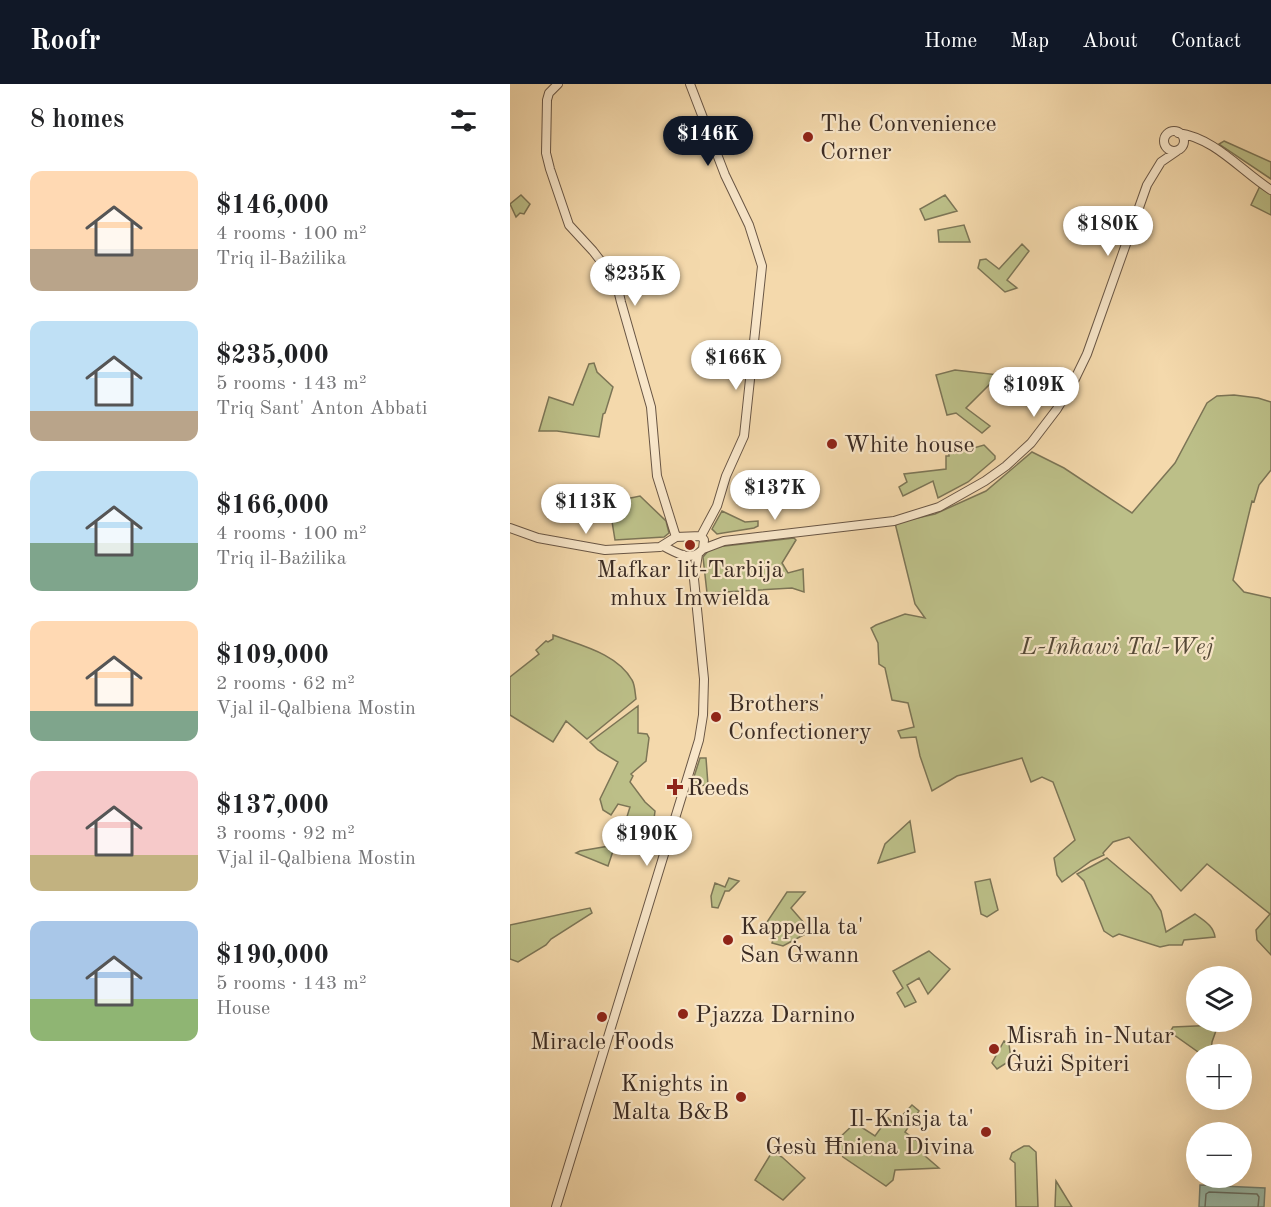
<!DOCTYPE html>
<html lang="en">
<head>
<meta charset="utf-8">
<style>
	body { margin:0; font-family:"Old Standard TT",serif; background:#f6f6f6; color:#202124; height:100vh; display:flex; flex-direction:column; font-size:22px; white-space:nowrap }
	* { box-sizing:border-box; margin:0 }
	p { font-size:20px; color:#757577 }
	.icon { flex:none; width:33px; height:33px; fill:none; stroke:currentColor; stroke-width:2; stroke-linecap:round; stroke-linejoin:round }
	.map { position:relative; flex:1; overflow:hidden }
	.side { display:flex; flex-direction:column; background:#fff; width:510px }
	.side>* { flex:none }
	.controls { position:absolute; left:676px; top:882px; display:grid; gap:12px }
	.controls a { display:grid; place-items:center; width:66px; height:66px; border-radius:50%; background:#fff; box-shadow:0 6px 24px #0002; font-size:30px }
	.price { position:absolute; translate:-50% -51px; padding:0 14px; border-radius:21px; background:#fff; color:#222; font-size:20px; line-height:39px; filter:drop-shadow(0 2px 3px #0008) }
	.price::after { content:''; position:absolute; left:50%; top:36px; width:18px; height:14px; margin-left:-9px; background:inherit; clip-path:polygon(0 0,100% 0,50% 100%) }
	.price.current { background:#111827; color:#fff }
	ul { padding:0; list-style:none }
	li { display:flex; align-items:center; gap:18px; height:150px; padding:0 30px }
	li span { display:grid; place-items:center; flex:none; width:168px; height:120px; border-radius:12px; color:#555 }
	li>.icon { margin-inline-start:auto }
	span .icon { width:72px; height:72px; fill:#fffc; stroke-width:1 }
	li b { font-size:26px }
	h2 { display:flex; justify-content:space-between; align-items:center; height:72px; padding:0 30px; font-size:26px }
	header { display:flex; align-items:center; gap:36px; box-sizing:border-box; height:84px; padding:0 30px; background:#111827; color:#fff }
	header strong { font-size:28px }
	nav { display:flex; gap:33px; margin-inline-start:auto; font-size:21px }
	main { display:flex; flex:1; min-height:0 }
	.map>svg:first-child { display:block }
	.green { fill:#bcbf88; stroke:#7c7556; stroke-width:1.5 }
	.water { fill:#9cbaa6; stroke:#758172; stroke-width:1.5 }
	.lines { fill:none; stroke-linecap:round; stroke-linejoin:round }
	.shore { stroke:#6c7264; stroke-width:1.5 }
	.tertiary-casing { stroke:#695645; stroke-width:10 }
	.tertiary { stroke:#f8e6c9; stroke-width:8 }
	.poi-dot { fill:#8f2418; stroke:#f8e6c9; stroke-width:2 }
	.labels { text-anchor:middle; stroke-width:4.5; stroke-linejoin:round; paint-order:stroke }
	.poi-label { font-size:24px; fill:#3b2b23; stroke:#f8e6c9; text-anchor:start }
	.park-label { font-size:24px; font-style:italic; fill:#554937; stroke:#f8e6c9 }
</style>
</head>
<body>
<header>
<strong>Roofr</strong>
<nav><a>Home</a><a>Map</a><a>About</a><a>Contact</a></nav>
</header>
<main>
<section class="side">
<h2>8 homes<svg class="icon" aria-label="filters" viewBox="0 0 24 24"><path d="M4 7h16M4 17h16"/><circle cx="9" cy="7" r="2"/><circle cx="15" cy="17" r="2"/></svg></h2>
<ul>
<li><span style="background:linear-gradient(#ffd9b3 65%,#b9a48a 0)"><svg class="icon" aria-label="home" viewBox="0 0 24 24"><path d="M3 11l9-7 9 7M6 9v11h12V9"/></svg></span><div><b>$146,000</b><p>4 rooms · 100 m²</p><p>Triq il-Bażilika</p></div></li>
<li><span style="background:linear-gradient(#bfe0f5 75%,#b9a48a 0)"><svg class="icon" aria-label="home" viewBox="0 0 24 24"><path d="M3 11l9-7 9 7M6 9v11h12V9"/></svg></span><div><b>$235,000</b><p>5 rooms · 143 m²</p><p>Triq Sant' Anton Abbati</p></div></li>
<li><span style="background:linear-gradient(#bfe0f5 60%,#7fa58c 0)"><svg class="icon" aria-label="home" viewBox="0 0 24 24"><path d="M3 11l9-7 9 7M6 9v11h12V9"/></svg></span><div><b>$166,000</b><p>4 rooms · 100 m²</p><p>Triq il-Bażilika</p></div></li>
<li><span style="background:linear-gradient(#ffd9b3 75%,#7fa58c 0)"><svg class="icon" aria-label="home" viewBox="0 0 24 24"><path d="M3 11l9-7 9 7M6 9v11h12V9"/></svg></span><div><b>$109,000</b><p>2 rooms · 62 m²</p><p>Vjal il-Qalbiena Mostin</p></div></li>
<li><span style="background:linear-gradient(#f6c9c9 70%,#c2b280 0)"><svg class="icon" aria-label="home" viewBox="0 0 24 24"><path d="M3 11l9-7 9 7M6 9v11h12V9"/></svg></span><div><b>$137,000</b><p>3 rooms · 92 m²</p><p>Vjal il-Qalbiena Mostin</p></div></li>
<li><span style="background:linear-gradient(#a9c7e8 65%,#8fb573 0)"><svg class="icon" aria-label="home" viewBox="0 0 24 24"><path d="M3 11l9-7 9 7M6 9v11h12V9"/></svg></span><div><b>$190,000</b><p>5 rooms · 143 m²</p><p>House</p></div></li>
</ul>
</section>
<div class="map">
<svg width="761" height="1123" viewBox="0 0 761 1123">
	<rect width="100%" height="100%" fill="#f4d9ac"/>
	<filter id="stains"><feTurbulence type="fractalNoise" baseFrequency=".00333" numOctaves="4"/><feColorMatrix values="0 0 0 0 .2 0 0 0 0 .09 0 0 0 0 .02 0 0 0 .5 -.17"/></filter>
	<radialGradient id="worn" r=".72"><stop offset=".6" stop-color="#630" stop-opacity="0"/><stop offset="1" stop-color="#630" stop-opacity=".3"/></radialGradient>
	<!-- green -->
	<path class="green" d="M714,57L761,78V95L709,60Z
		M750,102L761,108V131L741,121Z
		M11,111L20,120L14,130L10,129L6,133L0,120Z
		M435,111L447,127L415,136L410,125Z
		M454,141L460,158H429L428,146Z
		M512,160L519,167L497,196L507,204L495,208L468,184L470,176L476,175L489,185Z
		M84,279L87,288L103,303L95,329L93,330L89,353L47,347H29L39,313L63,321L79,280Z
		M445,286L489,291L456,324L480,342L472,349L446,329L437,331L426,291Z
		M724,311L748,314L761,318V386L749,401L744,418L742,417L723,496L734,508L761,514V871L747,856L746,846L760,830L697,780L671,807L619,753L603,758L593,769L594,771L581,777L552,798L547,791L544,774L565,756L543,698L532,693L521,698L512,674L447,692L422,707L410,672L406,653L391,654L388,647L404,643L398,619L382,616L375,584L369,580L368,559L361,544L366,541L395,530L415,534L405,520L385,439L425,430L476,407L522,368L554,384L622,429L665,379L697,319L707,312Z
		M474,361L485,372V375L458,398L428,414L423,397L393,412L389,403L397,398L394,390L436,385V372H439V367L446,369Z
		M130,412L156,437L159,449L154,453L105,456L100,425L116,415Z
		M212,427L235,438L248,437V442L244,444L207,450L202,445Z
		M284,454L286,456L272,479L278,489L293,485L294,508L282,504L197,509L193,473L199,466L206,463Z
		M43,551C69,561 107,569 122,596C125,601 125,609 126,615L77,655L56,637L43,658L0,631V593L29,570L26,566L36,557L38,558L43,555Z
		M128,622V649L137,650L139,654L136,677L121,690L123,692L120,698L135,718L145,727L142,751L115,739L120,723L108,720L101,731L93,726L90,715L108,678L88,666L80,658Z
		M190,674H196L198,701L181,702Z
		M400,737L405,768L368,779L375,760Z
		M105,761L98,782L66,769L70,767Z
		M597,774L641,811L651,827L656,848L685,830C694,837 703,841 705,853L674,856L672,861H659L650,863L609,850L603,853L594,847L574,797L567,790Z
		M219,794L229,797L219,807H215L208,824L202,823L201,812L205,799L215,803Z
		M480,795L488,826L477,833L471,830L465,798Z
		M277,808H295L281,824L301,847L273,862L262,859L265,849L255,841Z
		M80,824L82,829L41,855L36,861L8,878L0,875V841Z
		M419,867L440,885L418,910L409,894L397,901L406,918L395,923L387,909L393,904L383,887Z
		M708,941L702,958L701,970H691L660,948L663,943Z
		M494,957L499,960L501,976L487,985L482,979Z
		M402,1021L409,1027L395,1048L418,1065L414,1071L429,1084L385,1086L383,1096L376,1102L333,1073L325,1058L345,1039L365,1052L378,1034L384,1040Z
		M514,1062H519L526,1068L528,1123H506L505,1079L500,1075L502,1069Z
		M262,1068L272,1073L295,1094L273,1116L245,1096Z
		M546,1097L562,1123H545Z"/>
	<!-- water -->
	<path class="water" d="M690,1101L755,1104L754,1123H689Z"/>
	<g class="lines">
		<!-- shore -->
		<path class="shore" d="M695,1123L696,1110L699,1108L747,1110L749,1113L748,1123"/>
		<defs>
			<path id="tertiary" d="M48,0L39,9L37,16L36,69L40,85L59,141L83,167L106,197L111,218L141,323L147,392L166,453
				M180,0L215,91L239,141L252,182L234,352L216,392L207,422L191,452
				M654 57a10 10 0 1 1 20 0a10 10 0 1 1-20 0Z
				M668,49C705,54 731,87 761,106
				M0,444L28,454L95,466L150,463L166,453L191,452
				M153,462C167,469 181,479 193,465L194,456L191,452
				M193,465L214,457L384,437L429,423L475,397L496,382L521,359L547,325L563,299L577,270L637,101L651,78L667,67
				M173,471L184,494
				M46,1123L189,656L193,631L194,595L184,495L188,470"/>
		</defs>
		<!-- tertiary casing -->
		<use href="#tertiary" class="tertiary-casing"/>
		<!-- tertiary -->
		<use href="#tertiary" class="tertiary"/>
	</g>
	<!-- markers -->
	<g class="poi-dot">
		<circle cx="298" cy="53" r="6"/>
		<circle cx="322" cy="360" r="6"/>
		<circle cx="180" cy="461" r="6"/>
		<circle cx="206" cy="633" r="6"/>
		<path d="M162 694h6v6h6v6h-6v6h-6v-6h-6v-6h6z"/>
		<circle cx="218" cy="856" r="6"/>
		<circle cx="173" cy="930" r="6"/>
		<circle cx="92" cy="933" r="6"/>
		<circle cx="484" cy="965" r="6"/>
		<circle cx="231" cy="1013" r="6"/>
		<circle cx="476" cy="1048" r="6"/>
	</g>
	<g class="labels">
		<!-- poi labels -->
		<g class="poi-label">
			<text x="310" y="47">The Convenience<tspan x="310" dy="28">Corner</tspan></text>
			<text x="334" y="368">White house</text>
			<text x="180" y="493" text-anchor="middle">Mafkar lit-Tarbija<tspan x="180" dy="28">mhux Imwielda</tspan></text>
			<text x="218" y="627">Brothers'<tspan x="218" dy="28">Confectionery</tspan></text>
			<text x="177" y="711">Reeds</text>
			<text x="230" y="850">Kappella ta'<tspan x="230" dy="28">San Ġwann</tspan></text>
			<text x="185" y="938">Pjazza Darnino</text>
			<text x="496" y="959">Misraħ in-Nutar<tspan x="496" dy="28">Ġużi Spiteri</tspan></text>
			<text x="92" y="965" text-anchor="middle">Miracle Foods</text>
			<text x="219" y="1007" text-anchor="end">Knights in<tspan x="219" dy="28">Malta B&amp;B</tspan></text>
			<text x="464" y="1042" text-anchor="end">Il-Knisja ta'<tspan x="464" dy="28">Gesù Ħniena Divina</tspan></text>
		</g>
		<!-- park labels -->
		<g class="park-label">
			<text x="607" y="570">L-Inħawi Tal-Wej</text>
		</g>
	</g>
	<rect width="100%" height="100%" filter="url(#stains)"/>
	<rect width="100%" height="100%" fill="url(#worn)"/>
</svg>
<div class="controls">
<a><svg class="icon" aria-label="layers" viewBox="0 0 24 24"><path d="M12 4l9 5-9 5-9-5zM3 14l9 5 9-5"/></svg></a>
<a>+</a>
<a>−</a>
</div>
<b class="price current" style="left:198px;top:83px">$146K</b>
<b class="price" style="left:598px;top:173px">$180K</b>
<b class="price" style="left:125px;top:223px">$235K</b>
<b class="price" style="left:226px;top:307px">$166K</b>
<b class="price" style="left:524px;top:334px">$109K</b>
<b class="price" style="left:265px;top:437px">$137K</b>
<b class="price" style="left:76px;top:451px">$113K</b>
<b class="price" style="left:137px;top:783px">$190K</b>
</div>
</main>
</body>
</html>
